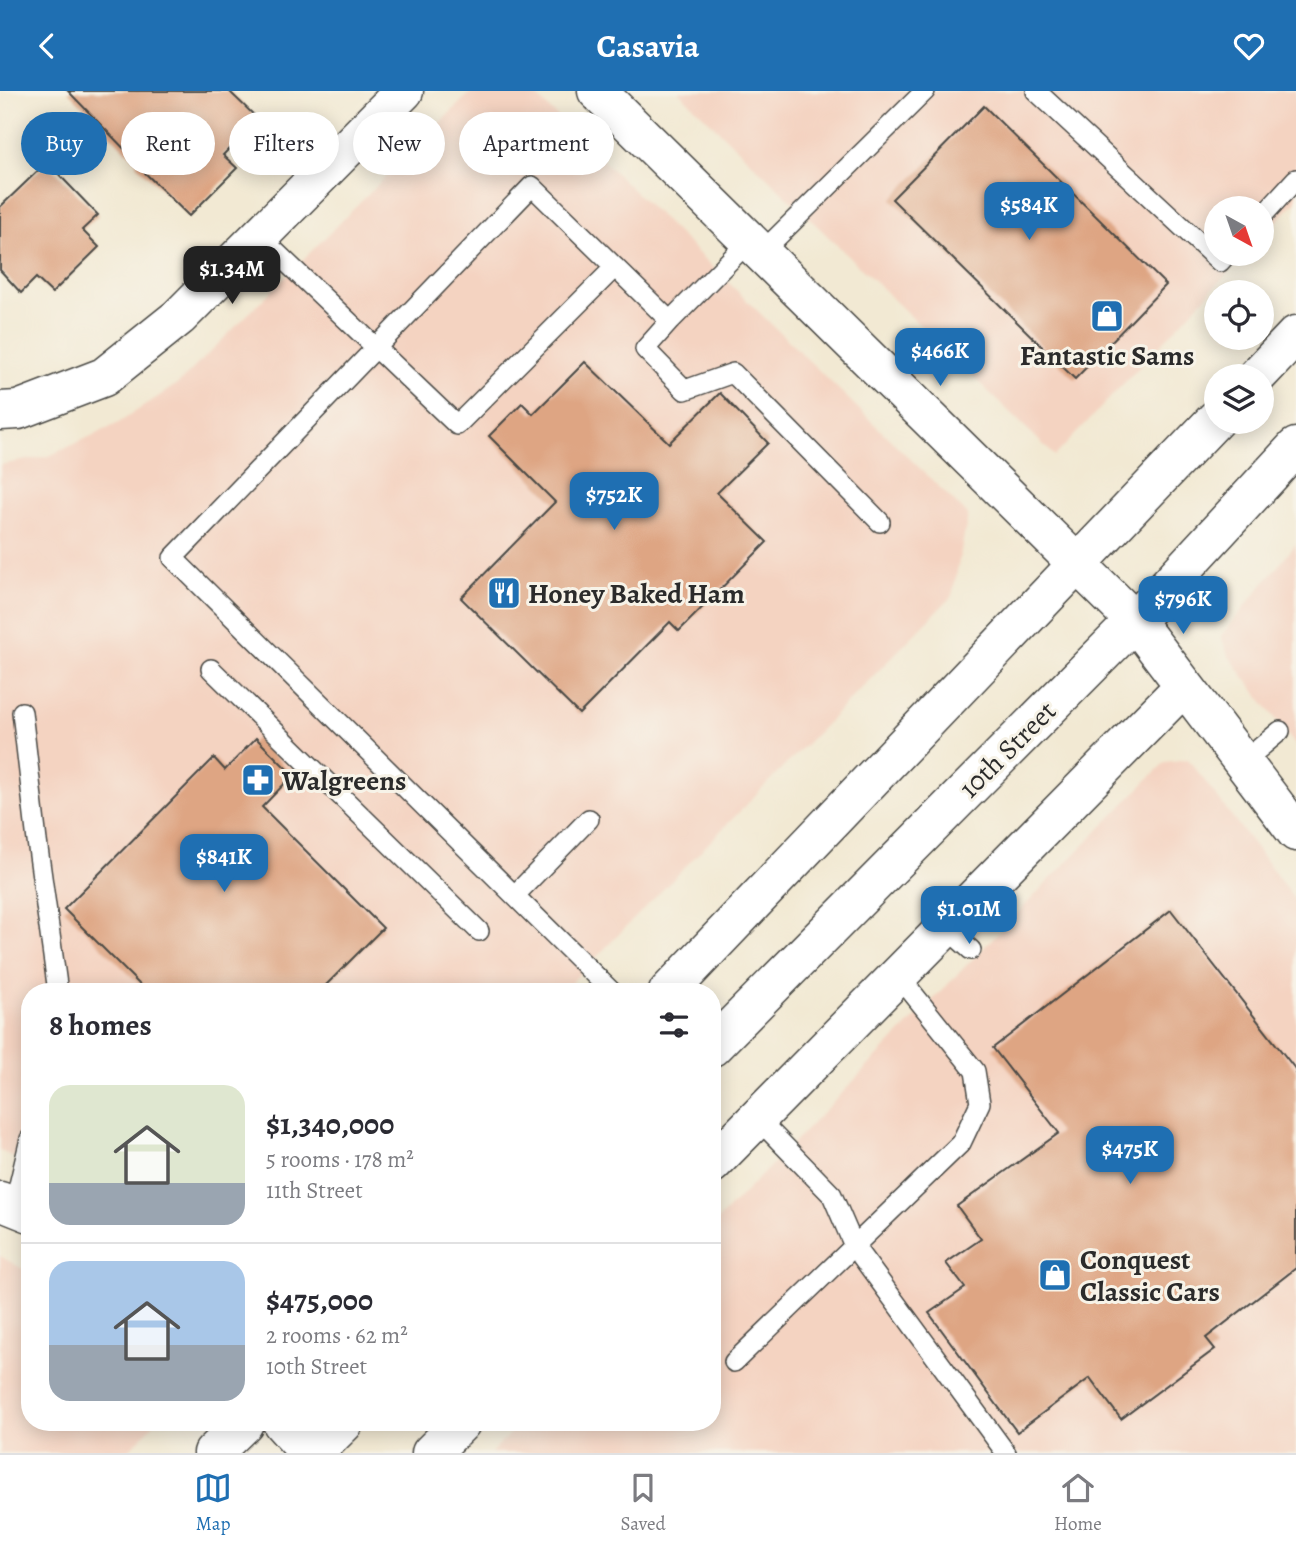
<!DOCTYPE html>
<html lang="en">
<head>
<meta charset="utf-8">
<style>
	body { margin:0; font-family:Alegreya,serif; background:#f7f7f7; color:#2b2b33; height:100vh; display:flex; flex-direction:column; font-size:26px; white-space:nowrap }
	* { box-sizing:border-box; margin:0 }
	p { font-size:23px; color:#7c7c81 }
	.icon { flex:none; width:38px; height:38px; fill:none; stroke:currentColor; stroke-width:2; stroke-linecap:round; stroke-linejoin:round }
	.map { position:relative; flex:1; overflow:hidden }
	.side { position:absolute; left:21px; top:892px; width:700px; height:448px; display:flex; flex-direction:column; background:#fff; border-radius:28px; box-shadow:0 4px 18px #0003 }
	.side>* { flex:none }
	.banner { position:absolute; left:21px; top:21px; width:700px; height:63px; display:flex; gap:14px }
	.needle { width:46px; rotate:140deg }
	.fabs { position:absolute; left:1204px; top:105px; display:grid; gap:14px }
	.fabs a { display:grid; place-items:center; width:70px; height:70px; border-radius:50%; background:#fff; box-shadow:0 4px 18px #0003; font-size:35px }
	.price { position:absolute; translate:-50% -60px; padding:0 16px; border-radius:14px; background:#1f6fb2; color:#fff; font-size:23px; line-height:46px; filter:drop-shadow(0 2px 4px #0008) }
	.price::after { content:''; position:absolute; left:50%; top:42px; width:21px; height:16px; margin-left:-10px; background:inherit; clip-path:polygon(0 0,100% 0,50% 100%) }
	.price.on { background:#222; color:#fff }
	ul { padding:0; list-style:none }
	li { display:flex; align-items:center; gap:21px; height:175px; padding:0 28px }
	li+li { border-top:2px solid #e1e1e2 }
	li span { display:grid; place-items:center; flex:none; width:196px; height:140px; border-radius:21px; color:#555 }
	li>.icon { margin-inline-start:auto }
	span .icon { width:84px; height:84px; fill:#fffc; stroke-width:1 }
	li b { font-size:30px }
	h2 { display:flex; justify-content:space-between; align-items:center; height:84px; padding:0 28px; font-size:30px }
	.tag { padding:0 24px; border-radius:32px; background:#fff; box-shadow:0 4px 18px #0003; font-size:24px; line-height:63px }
	.tag.on { background:#1f6fb2; color:#fff }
	header { display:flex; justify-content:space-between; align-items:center; height:91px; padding:0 28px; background:#1f6fb2; color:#fff; font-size:32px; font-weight:600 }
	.menu { display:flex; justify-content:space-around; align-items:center; height:98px; border-top:2px solid #e1e1e2; background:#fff; font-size:19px; color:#7c7c81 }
	.menu a { display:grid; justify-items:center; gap:4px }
	.menu .on { color:#1f6fb2 }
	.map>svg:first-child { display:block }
	.built { fill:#f4d3c1 }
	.building { fill:#dea583 }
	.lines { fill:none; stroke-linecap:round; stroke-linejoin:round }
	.lane-casing { stroke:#494844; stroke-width:22 }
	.street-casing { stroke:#494844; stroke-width:41 }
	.primary-casing { stroke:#494844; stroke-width:41 }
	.lane { stroke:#fff; stroke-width:19 }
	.street { stroke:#fff; stroke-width:38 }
	.primary { stroke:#fff; stroke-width:38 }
	.labels { text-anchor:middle; stroke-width:6; stroke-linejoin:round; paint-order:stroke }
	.poi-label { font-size:28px; font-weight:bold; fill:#2b2b2b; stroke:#f7f3e8; text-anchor:start }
	.street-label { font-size:28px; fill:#2b2b2b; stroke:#f7f3e8 }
</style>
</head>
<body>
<header><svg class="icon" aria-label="back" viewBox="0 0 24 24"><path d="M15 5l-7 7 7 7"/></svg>Casavia<svg class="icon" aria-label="heart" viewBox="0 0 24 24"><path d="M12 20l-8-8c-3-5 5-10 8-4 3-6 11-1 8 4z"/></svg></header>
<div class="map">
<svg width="1296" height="1362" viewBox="0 0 1296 1362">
	<rect width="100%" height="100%" fill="#f7f3e8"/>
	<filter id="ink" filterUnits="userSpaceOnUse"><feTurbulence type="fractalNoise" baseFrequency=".0143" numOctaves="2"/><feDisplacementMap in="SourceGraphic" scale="14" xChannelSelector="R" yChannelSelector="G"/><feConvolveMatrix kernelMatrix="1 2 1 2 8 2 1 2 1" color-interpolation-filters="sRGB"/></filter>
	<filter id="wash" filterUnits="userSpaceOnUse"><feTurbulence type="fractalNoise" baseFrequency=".00686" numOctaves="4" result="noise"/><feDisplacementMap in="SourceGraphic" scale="28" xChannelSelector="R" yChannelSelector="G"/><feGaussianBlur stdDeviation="1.57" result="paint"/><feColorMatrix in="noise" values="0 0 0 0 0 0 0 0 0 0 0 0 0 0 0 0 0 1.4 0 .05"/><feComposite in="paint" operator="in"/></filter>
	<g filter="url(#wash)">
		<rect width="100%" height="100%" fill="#f2e9d3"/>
		<!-- built -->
		<path class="built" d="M472,0H531L968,424L952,505L562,901H30V1073L0,1060V374L49,365L117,333L179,292Z
			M678,0H1296V110L1262,146V117H1216V163H1246L1055,365Z
			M1296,453V655L1228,564L1221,545Z
			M1188,668L1296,810V1362H491L520,1332H712V1135L1165,671Z
			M0,1165L30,1182V1332H155L126,1362H0Z"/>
		<g id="blocks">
			<!-- building -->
			<path class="building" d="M68,0H229L258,28L223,64L237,77L189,125L136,73L137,71Z
				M984,15L1166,194L1075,288L892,108Z
				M47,71L98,124L82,139L99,156L52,202L36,187L21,202L0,179V116Z
				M585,271L669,352L720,302L768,352L717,402L767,451L679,540L670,531L579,623L461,507L555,411L489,345L522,312L533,323Z
				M256,647L293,684L262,716L383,837L319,901H147L64,818L214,667L225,679Z
				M1171,819L1296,979V1177L1206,1247L1215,1258L1121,1328L1090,1287L1017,1341L929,1222L965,1197L946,1172L981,1148L957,1115L1059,1042L993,957Z"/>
		</g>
	</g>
	<g filter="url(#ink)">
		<use href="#blocks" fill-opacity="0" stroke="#494844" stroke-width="2"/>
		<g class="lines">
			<defs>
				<path id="lane" d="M1036,0L1220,171L1227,163
					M1262,125L1296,88
					M259,145L457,334L615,176
					M749,150L670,230L645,258L685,299L733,282L880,431
					M761,162L925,0
					M211,578L479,840
					M22,621L37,750L58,901
					M1243,671L1280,640
					M515,804L589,728
					M945,836L971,859
					M612,901L173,467L532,95L670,230
					M757,1027L832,1104L854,1155L1006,1362
					M14,1115L30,1048
					M734,1271L961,1052L980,1012L975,980L898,884"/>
				<path id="street" d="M597,0L1135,530L1296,741
					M0,320L18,319L104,286L179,226L404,0
					M712,1073L1184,595
					M0,1110L30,1122
					M282,1332L309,1362
					M431,1362L461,1332"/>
				<path id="primary" d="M1257,285L1296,244
					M668,901L1216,328
					M712,956L1135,530L1296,356
					M213,1362L244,1332
					M314,1362L344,1332"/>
			</defs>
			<!-- lane casing -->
			<use href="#lane" class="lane-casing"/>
			<!-- street casing -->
			<use href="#street" class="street-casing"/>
			<!-- primary casing -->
			<use href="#primary" class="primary-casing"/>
			<!-- lane -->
			<use href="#lane" class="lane"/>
			<!-- street -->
			<use href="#street" class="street"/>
			<!-- primary -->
			<use href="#primary" class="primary"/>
		</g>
	</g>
	<!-- icons -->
	<defs>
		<symbol id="shop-square" viewBox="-11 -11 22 22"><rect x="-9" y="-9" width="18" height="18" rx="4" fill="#1f6fb2" stroke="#f7f3e8"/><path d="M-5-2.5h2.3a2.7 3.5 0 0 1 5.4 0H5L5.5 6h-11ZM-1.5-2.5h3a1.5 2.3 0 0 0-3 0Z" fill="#fff"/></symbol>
		<symbol id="restaurant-square" viewBox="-11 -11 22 22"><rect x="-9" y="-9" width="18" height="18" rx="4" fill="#1f6fb2" stroke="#f7f3e8"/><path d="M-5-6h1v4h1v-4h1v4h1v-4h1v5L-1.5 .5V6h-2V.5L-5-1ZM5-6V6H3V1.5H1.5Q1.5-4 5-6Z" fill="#fff"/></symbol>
		<symbol id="pharmacy-square" viewBox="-11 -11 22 22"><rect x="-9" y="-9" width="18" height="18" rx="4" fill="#1f6fb2" stroke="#f7f3e8"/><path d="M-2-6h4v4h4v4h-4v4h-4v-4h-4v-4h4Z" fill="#fff"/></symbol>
	</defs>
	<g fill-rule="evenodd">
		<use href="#shop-square" x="1088" y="206" width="38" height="38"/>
		<use href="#restaurant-square" x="485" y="483" width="38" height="38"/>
		<use href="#pharmacy-square" x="239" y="670" width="38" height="38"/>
		<use href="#shop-square" x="1036" y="1165" width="38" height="38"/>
	</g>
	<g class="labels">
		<!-- poi labels -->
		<g class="poi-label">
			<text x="1107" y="274" text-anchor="middle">Fantastic Sams</text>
			<text x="528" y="512">Honey Baked Ham</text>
			<text x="282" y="699">Walgreens</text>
			<text x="1080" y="1178">Conquest<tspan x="1080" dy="32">Classic Cars</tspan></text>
		</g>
		<!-- street labels -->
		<g class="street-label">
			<text transform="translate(1007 658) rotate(-45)" y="10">10th Street</text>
		</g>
	</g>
</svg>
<div class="fabs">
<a><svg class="needle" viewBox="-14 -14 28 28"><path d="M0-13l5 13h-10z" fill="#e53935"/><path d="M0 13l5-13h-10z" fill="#7c7c81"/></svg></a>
<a><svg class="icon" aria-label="locate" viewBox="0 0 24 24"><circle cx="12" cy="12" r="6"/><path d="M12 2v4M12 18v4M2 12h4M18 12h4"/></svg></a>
<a><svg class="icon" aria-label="layers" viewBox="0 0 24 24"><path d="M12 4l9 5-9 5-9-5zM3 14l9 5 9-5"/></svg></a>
</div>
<b class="price" style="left:1029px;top:151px">$584K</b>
<b class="price on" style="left:232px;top:215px">$1.34M</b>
<b class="price" style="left:940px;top:297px">$466K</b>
<b class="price" style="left:614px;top:441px">$752K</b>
<b class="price" style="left:1183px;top:545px">$796K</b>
<b class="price" style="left:224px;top:803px">$841K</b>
<b class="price" style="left:969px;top:855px">$1.01M</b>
<b class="price" style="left:1130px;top:1095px">$475K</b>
<div class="banner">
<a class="tag on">Buy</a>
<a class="tag">Rent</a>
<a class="tag">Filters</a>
<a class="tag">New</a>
<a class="tag">Apartment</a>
</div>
<section class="side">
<h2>8 homes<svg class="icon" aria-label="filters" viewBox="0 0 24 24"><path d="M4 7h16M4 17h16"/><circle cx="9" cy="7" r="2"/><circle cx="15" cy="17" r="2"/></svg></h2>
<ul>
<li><span style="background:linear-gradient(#dfe7d0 70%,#9aa5b1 0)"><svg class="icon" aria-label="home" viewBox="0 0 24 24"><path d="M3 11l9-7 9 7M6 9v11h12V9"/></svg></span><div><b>$1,340,000</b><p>5 rooms · 178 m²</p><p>11th Street</p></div></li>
<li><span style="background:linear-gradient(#a9c7e8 60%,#9aa5b1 0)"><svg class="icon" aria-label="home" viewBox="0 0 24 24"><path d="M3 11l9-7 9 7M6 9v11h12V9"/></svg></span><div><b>$475,000</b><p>2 rooms · 62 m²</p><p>10th Street</p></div></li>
</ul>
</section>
</div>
<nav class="menu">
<a class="on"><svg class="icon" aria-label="map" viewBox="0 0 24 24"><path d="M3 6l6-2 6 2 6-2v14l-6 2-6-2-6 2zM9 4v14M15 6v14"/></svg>Map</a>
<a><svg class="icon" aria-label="saved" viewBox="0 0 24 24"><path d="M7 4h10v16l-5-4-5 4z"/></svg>Saved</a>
<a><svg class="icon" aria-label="home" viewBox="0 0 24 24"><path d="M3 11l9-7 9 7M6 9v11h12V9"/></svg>Home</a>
</nav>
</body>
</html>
